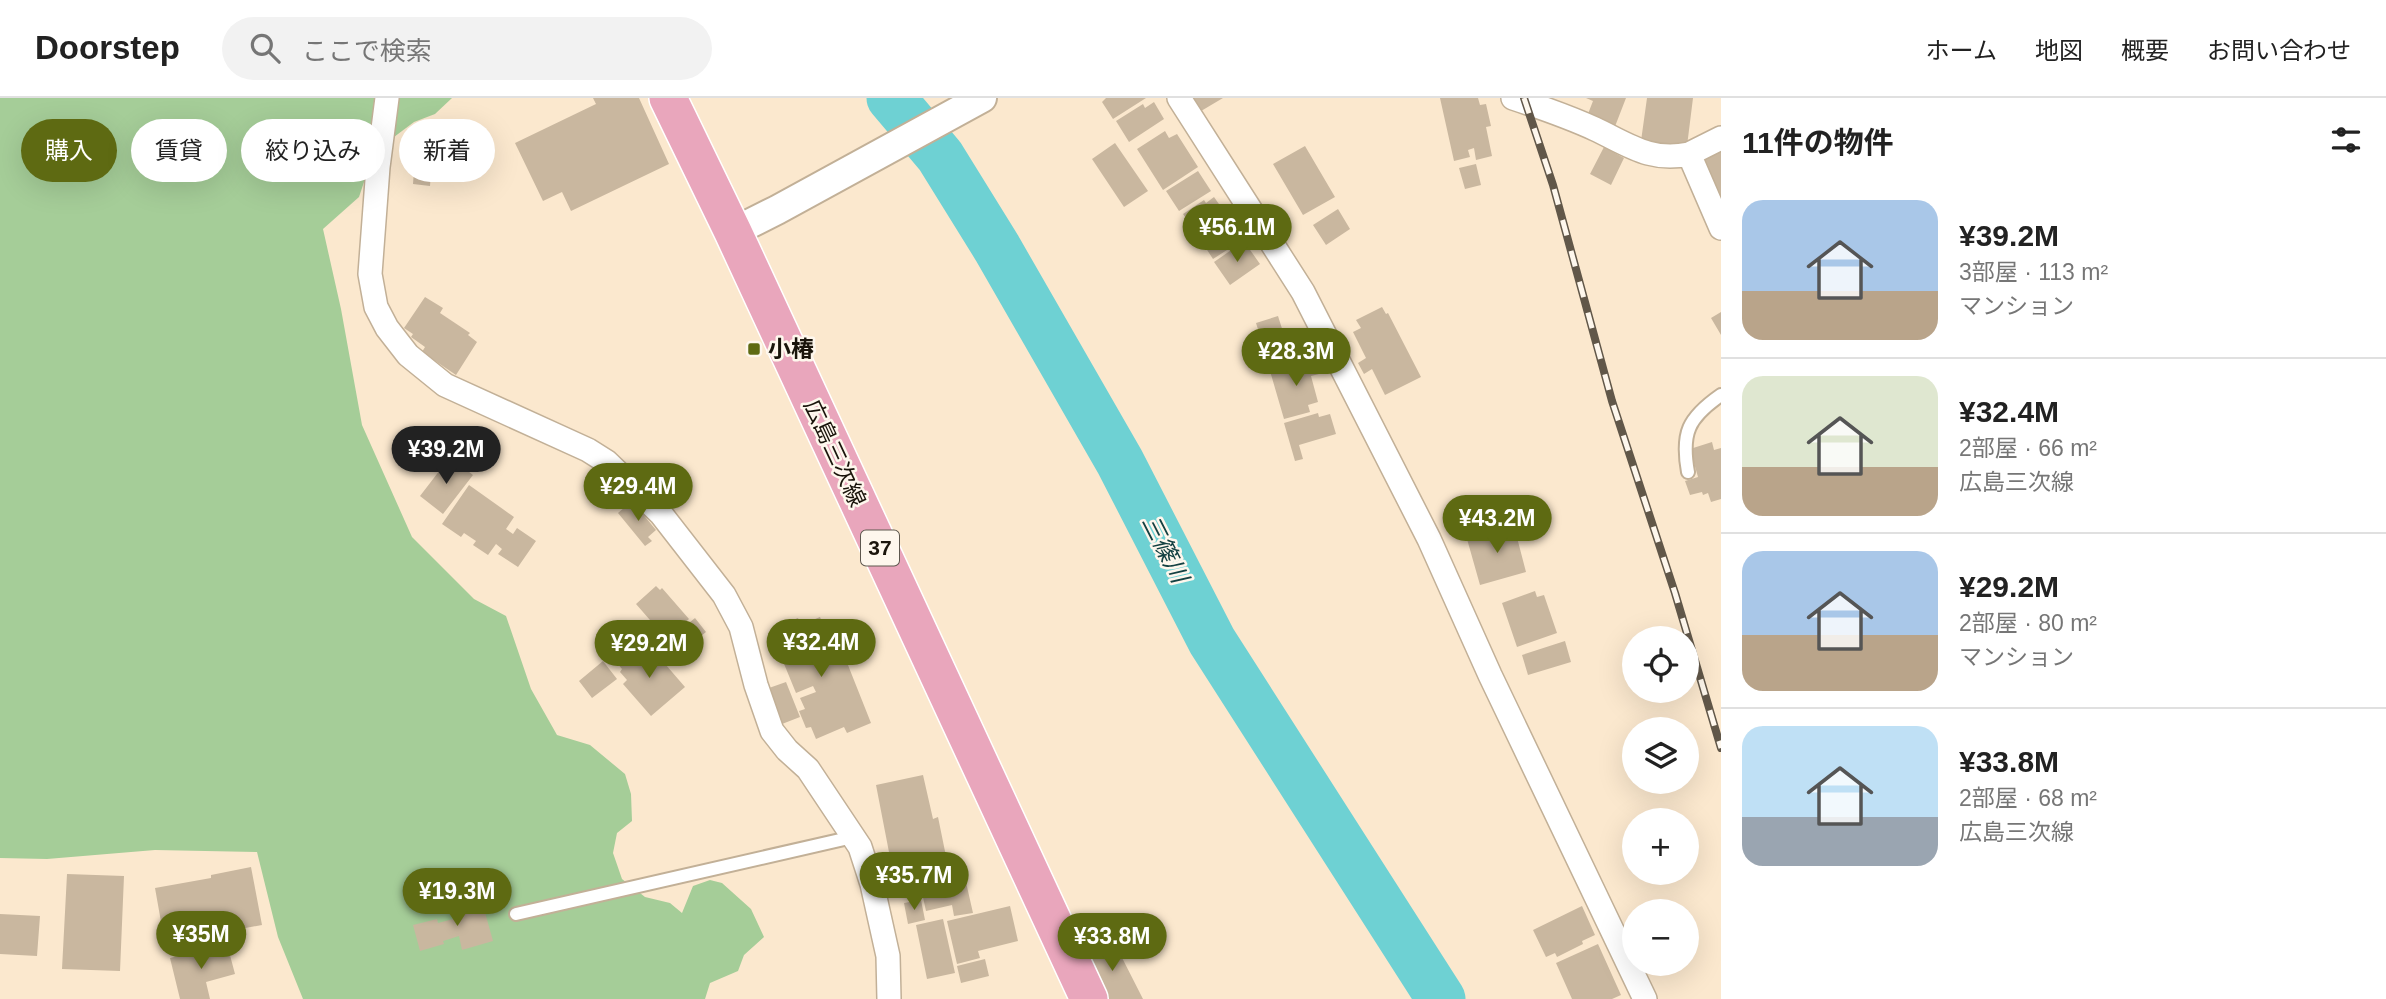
<!DOCTYPE html>
<html lang="ja">
<head>
<meta charset="utf-8">
<style>
	body { margin:0; font-family:Helvetica,"Noto Sans JP",sans-serif; background:#f2f2f2; color:#222; height:100vh; display:flex; flex-direction:column; font-size:26px; white-space:nowrap }
	* { box-sizing:border-box; margin:0 }
	p { font-size:23px; color:#767676 }
	.icon { flex:none; width:38px; height:38px; fill:none; stroke:currentColor; stroke-width:2; stroke-linecap:round; stroke-linejoin:round }
	.map { position:relative; flex:1; overflow:hidden }
	.drawer { display:flex; flex-direction:column; background:#fff; width:665px }
	.drawer>* { flex:none }
	.guide { position:absolute; left:21px; top:21px; width:665px; height:63px; display:flex; gap:14px }
	.fabs { position:absolute; left:1622px; top:528px; display:grid; gap:14px }
	.fabs a { display:grid; place-items:center; width:77px; height:77px; border-radius:50%; background:#fff; box-shadow:0 7px 28px #0002; font-size:35px }
	.price { position:absolute; translate:-50% -60px; padding:0 16px; border-radius:24px; background:#5e6a12; color:#fff; font-size:23px; line-height:46px; filter:drop-shadow(0 2px 4px #0008) }
	.price::after { content:''; position:absolute; left:50%; top:42px; width:21px; height:16px; margin-left:-10px; background:inherit; clip-path:polygon(0 0,100% 0,50% 100%) }
	.price.selected { background:#222; color:#fff }
	ul { padding:0; list-style:none }
	li { display:flex; align-items:center; gap:21px; height:175px; padding:0 21px }
	li+li { border-top:2px solid #e0e0e0 }
	li span { display:grid; place-items:center; flex:none; width:196px; height:140px; border-radius:21px; color:#555 }
	li>.icon { margin-inline-start:auto }
	span .icon { width:84px; height:84px; fill:#fffc; stroke-width:1 }
	li b { font-size:30px }
	h2 { display:flex; justify-content:space-between; align-items:center; height:84px; padding:0 21px; font-size:30px }
	.tag { padding:0 24px; border-radius:32px; background:#fff; box-shadow:0 7px 28px #0002; font-size:24px; line-height:63px }
	.tag.selected { background:#5e6a12; color:#fff }
	header { display:flex; align-items:center; gap:42px; box-sizing:border-box; height:98px; padding:0 35px; background:#fff; border-bottom:2px solid #e0e0e0 }
	header strong { font-size:33px }
	nav { display:flex; gap:38px; margin-inline-start:auto; font-size:24px }
	.search { width:490px; height:63px; background:#f2f2f2; display:flex; align-items:center; gap:18px; box-sizing:border-box; padding:0 24px; border-radius:38px; color:#767676; font-size:26px }
	main { display:flex; flex:1; min-height:0 }
	.map>svg:first-child { display:block }
	.green { fill:#a5cd98 }
	.lines { fill:none; stroke-linecap:round; stroke-linejoin:round }
	.river { stroke:#6ed1d3; stroke-width:49 }
	.building { fill:#c9b79f }
	.service-casing { stroke:#c2b097; stroke-width:16 }
	.minor-casing { stroke:#c2b097; stroke-width:26 }
	.tertiary-casing { stroke:#c2b097; stroke-width:32 }
	.primary-casing { stroke:#fff; stroke-width:40 }
	.service { stroke:#fff; stroke-width:12 }
	.minor { stroke:#fff; stroke-width:23 }
	.tertiary { stroke:#fff; stroke-width:28 }
	.primary { stroke:#e9a6bc; stroke-width:37 }
	.rail-casing { stroke:#615749; stroke-width:8 }
	.rail { stroke:#fef7ed; stroke-width:5; stroke-dasharray:16; stroke-linecap:butt }
	.poi-dot { fill:#5e6a12; stroke:#fef7ed; stroke-width:2.5 }
	.labels { text-anchor:middle; stroke-width:5; stroke-linejoin:round; paint-order:stroke }
	.shield { fill:#fef7ed; stroke:#5e584f; stroke-width:2 }
	.shield-label { font-size:21px; font-weight:bold; fill:#1a140b }
	.poi-label { font-size:23px; font-weight:bold; fill:#1a140b; stroke:#fef7ed; text-anchor:start }
	.street-label { font-size:23px; fill:#1a140b; stroke:#fef7ed }
	.water-label { font-size:24px; font-style:italic; fill:#134142; stroke:#fef7ed }
</style>
</head>
<body>
<header>
<strong>Doorstep</strong>
<div class="search"><svg class="icon" aria-label="search" viewBox="0 0 24 24"><circle cx="10" cy="10" r="6"/><path d="M15 15l6 6"/></svg>ここで検索</div>
<nav><a>ホーム</a><a>地図</a><a>概要</a><a>お問い合わせ</a></nav>
</header>
<main>
<div class="map">
<svg width="1721" height="901" viewBox="0 0 1721 901">
	<rect width="100%" height="100%" fill="#fbe8ce"/>
	<!-- green -->
	<path class="green" d="M0,0H452L435,16L414,24L374,54L359,99L323,131L341,211L362,327L412,439L474,501L506,518L531,591L557,637L590,647L625,676L631,696L632,723L617,735L613,755L622,781L645,799L670,805L682,815L693,788L710,782L722,785L751,811L764,839L744,857L738,873L710,885L705,901H303L278,839L257,754L155,752L47,761L0,760Z"/>
	<g class="lines">
		<!-- river -->
		<path class="river" d="M891,0L940,58L997,150L1120,364L1212,543L1441,901"/>
	</g>
	<!-- building -->
	<path class="building" d="M593,0H639L669,66L571,113L562,94L543,103L515,45L596,6Z
		M1106,0H1146L1113,21L1102,4Z
		M1187,0H1223L1196,16Z
		M1440,0H1478L1480,7L1486,6L1491,28L1486,29L1492,58L1476,62L1474,50L1468,52L1470,59L1454,63Z
		M1586,0H1626L1614,31L1586,21L1593,3Z
		M1647,0H1693L1687,48L1641,43Z
		M1154,4L1164,21L1129,44L1116,23L1143,6L1145,10Z
		M1165,33L1169,40L1177,36L1198,69L1163,92L1137,51Z
		M416,44L433,46L430,88L413,86Z
		M1115,45L1148,93L1124,109L1092,61Z
		M1305,48L1335,99L1303,117L1273,66Z
		M1604,49L1624,60L1611,87L1590,76Z
		M1721,52V99L1704,60Z
		M1476,66L1481,87L1465,91L1459,70Z
		M1198,73L1211,93L1179,113L1166,93Z
		M1214,99L1226,116L1197,136L1183,116L1204,102L1206,105Z
		M1338,111L1350,131L1326,147L1313,127Z
		M1229,117L1244,141L1213,161L1198,138Z
		M1237,148L1241,153L1248,149L1260,166L1230,187L1214,164Z
		M425,199L443,210L440,215L470,235L468,237L477,244L456,277L422,254L425,249L411,239L413,236L404,230Z
		M1382,209L1386,216L1388,215L1421,279L1385,297L1372,271L1364,276L1358,265L1366,260L1353,234L1361,230L1356,222Z
		M1721,214V237L1711,220Z
		M1278,218L1292,262L1270,269L1256,225Z
		M1314,260L1319,276L1311,278L1318,304L1308,307L1310,314L1284,321L1270,273Z
		M1318,315L1319,319L1330,316L1336,336L1299,347L1303,361L1295,363L1284,325Z
		M1712,344L1714,352L1721,350V401L1711,404L1708,395L1703,397L1702,394L1690,397L1685,383L1698,379L1690,351Z
		M450,359L473,377L443,416L420,398Z
		M469,387L514,419L506,431L513,436L517,430L536,443L518,469L498,456L502,451L496,446L488,457L473,447L476,443L464,435L461,439L442,426Z
		M632,403L656,432L648,439L652,443L645,448L618,415Z
		M1514,428L1526,474L1480,487L1467,441Z
		M656,488L660,492L662,490L689,521L670,538L667,534L663,537L636,506Z
		M1535,493L1537,499L1544,497L1557,535L1517,549L1502,505Z
		M820,519L835,555L842,552L871,625L847,635L844,629L816,641L811,629L806,630L799,613L805,611L800,600L816,594L813,588L796,595L773,539L787,533L785,525L798,520L801,527Z
		M695,520L706,534L683,552L673,538Z
		M1565,543L1571,564L1528,577L1522,557Z
		M636,548L645,558L653,552L685,589L651,618L623,586L627,582L620,574L622,571L617,565Z
		M603,563L617,581L592,600L579,583Z
		M786,584L800,619L782,626L769,590Z
		M923,677L933,721L938,719L948,768L894,780L876,687Z
		M251,769L262,827L240,831L241,838L166,852L155,790L211,780V777Z
		M963,771L973,815L954,818L952,807L926,813L919,781Z
		M67,776L124,778L120,873L62,871Z
		M481,800L493,843L462,852L459,838L443,843L444,846L420,853L413,827L437,821L438,825L453,821L449,809Z
		M921,802L925,822L908,826L904,805Z
		M1010,808L1018,843L978,853L980,860L957,866L947,823Z
		M1582,808L1595,837L1582,843L1583,846L1557,859L1555,855L1546,859L1533,832Z
		M0,816L40,818L37,858L0,856Z
		M943,821L955,875L927,881L916,827Z
		M1114,844L1143,901H1107L1083,856L1103,845L1105,848Z
		M227,846L235,876L206,884L210,901H180L170,860Z
		M1598,846L1621,897L1612,901H1572L1556,865Z
		M985,861L989,878L961,885L957,868Z"/>
	<g class="lines">
		<defs>
			<path id="service" d="M1688,374C1681,335 1688,320 1721,297
				M516,816L853,739"/>
			<path id="minor" d="M387,0L378,69L370,176L376,209L387,230L408,257L445,287L588,352L607,364L661,416L724,497L741,529L756,587L772,633L787,652L808,671L860,749L872,786L888,858L889,901
				M1179,0L1303,194L1429,441L1490,577L1645,901
				M1513,0C1540,9 1569,19 1595,31C1629,47 1650,64 1689,56L1721,130
				M1689,56L1721,40"/>
			<path id="tertiary" d="M733,134L777,112L982,0"/>
			<path id="primary" d="M668,0L733,134L1089,901"/>
		</defs>
		<!-- service casing -->
		<use href="#service" class="service-casing"/>
		<!-- minor casing -->
		<use href="#minor" class="minor-casing"/>
		<!-- tertiary casing -->
		<use href="#tertiary" class="tertiary-casing"/>
		<!-- primary casing -->
		<use href="#primary" class="primary-casing"/>
		<!-- service -->
		<use href="#service" class="service"/>
		<!-- minor -->
		<use href="#minor" class="minor"/>
		<!-- tertiary -->
		<use href="#tertiary" class="tertiary"/>
		<!-- primary -->
		<use href="#primary" class="primary"/>
		<defs>
			<path id="rail" d="M1524,0L1553,87L1612,303L1675,495L1721,650"/>
		</defs>
		<!-- rail casing -->
		<use href="#rail" class="rail-casing"/>
		<!-- rail -->
		<use href="#rail" class="rail"/>
	</g>
	<!-- markers -->
	<rect class="poi-dot" x="747" y="244" width="14" height="14" rx="3.5"/>
	<g class="labels">
		<!-- shield labels -->
		<rect class="shield" x="861" y="432.5" width="38" height="35" rx="5"/>
		<g class="shield-label">
			<text x="880" y="457">37</text>
		</g>
		<!-- poi labels -->
		<g class="poi-label">
			<text x="768" y="259">小椿</text>
		</g>
		<!-- street labels -->
		<g class="street-label">
			<text transform="translate(835 355) rotate(65)" y="8">広島三次線</text>
		</g>
		<!-- water labels -->
		<g class="water-label">
			<text transform="translate(1165 451) rotate(63)" y="8">三篠川</text>
		</g>
	</g>
</svg>
<div class="fabs">
<a><svg class="icon" aria-label="locate" viewBox="0 0 24 24"><circle cx="12" cy="12" r="6"/><path d="M12 2v4M12 18v4M2 12h4M18 12h4"/></svg></a>
<a><svg class="icon" aria-label="layers" viewBox="0 0 24 24"><path d="M12 4l9 5-9 5-9-5zM3 14l9 5 9-5"/></svg></a>
<a>+</a>
<a>−</a>
</div>
<b class="price" style="left:1237px;top:166px">¥56.1M</b>
<b class="price" style="left:1296px;top:290px">¥28.3M</b>
<b class="price selected" style="left:446px;top:388px">¥39.2M</b>
<b class="price" style="left:638px;top:425px">¥29.4M</b>
<b class="price" style="left:1497px;top:457px">¥43.2M</b>
<b class="price" style="left:821px;top:581px">¥32.4M</b>
<b class="price" style="left:649px;top:582px">¥29.2M</b>
<b class="price" style="left:914px;top:814px">¥35.7M</b>
<b class="price" style="left:457px;top:830px">¥19.3M</b>
<b class="price" style="left:201px;top:873px">¥35M</b>
<b class="price" style="left:1112px;top:875px">¥33.8M</b>
<div class="guide">
<a class="tag selected">購入</a>
<a class="tag">賃貸</a>
<a class="tag">絞り込み</a>
<a class="tag">新着</a>
</div>
</div>
<section class="drawer">
<h2>11件の物件<svg class="icon" aria-label="filters" viewBox="0 0 24 24"><path d="M4 7h16M4 17h16"/><circle cx="9" cy="7" r="2"/><circle cx="15" cy="17" r="2"/></svg></h2>
<ul>
<li><span style="background:linear-gradient(#a9c7e8 65%,#b9a48a 0)"><svg class="icon" aria-label="home" viewBox="0 0 24 24"><path d="M3 11l9-7 9 7M6 9v11h12V9"/></svg></span><div><b>¥39.2M</b><p>3部屋 · 113 m²</p><p>マンション</p></div></li>
<li><span style="background:linear-gradient(#dfe7d0 65%,#b9a48a 0)"><svg class="icon" aria-label="home" viewBox="0 0 24 24"><path d="M3 11l9-7 9 7M6 9v11h12V9"/></svg></span><div><b>¥32.4M</b><p>2部屋 · 66 m²</p><p>広島三次線</p></div></li>
<li><span style="background:linear-gradient(#a9c7e8 60%,#b9a48a 0)"><svg class="icon" aria-label="home" viewBox="0 0 24 24"><path d="M3 11l9-7 9 7M6 9v11h12V9"/></svg></span><div><b>¥29.2M</b><p>2部屋 · 80 m²</p><p>マンション</p></div></li>
<li><span style="background:linear-gradient(#bfe0f5 65%,#9aa5b1 0)"><svg class="icon" aria-label="home" viewBox="0 0 24 24"><path d="M3 11l9-7 9 7M6 9v11h12V9"/></svg></span><div><b>¥33.8M</b><p>2部屋 · 68 m²</p><p>広島三次線</p></div></li>
</ul>
</section>
</main>
</body>
</html>
